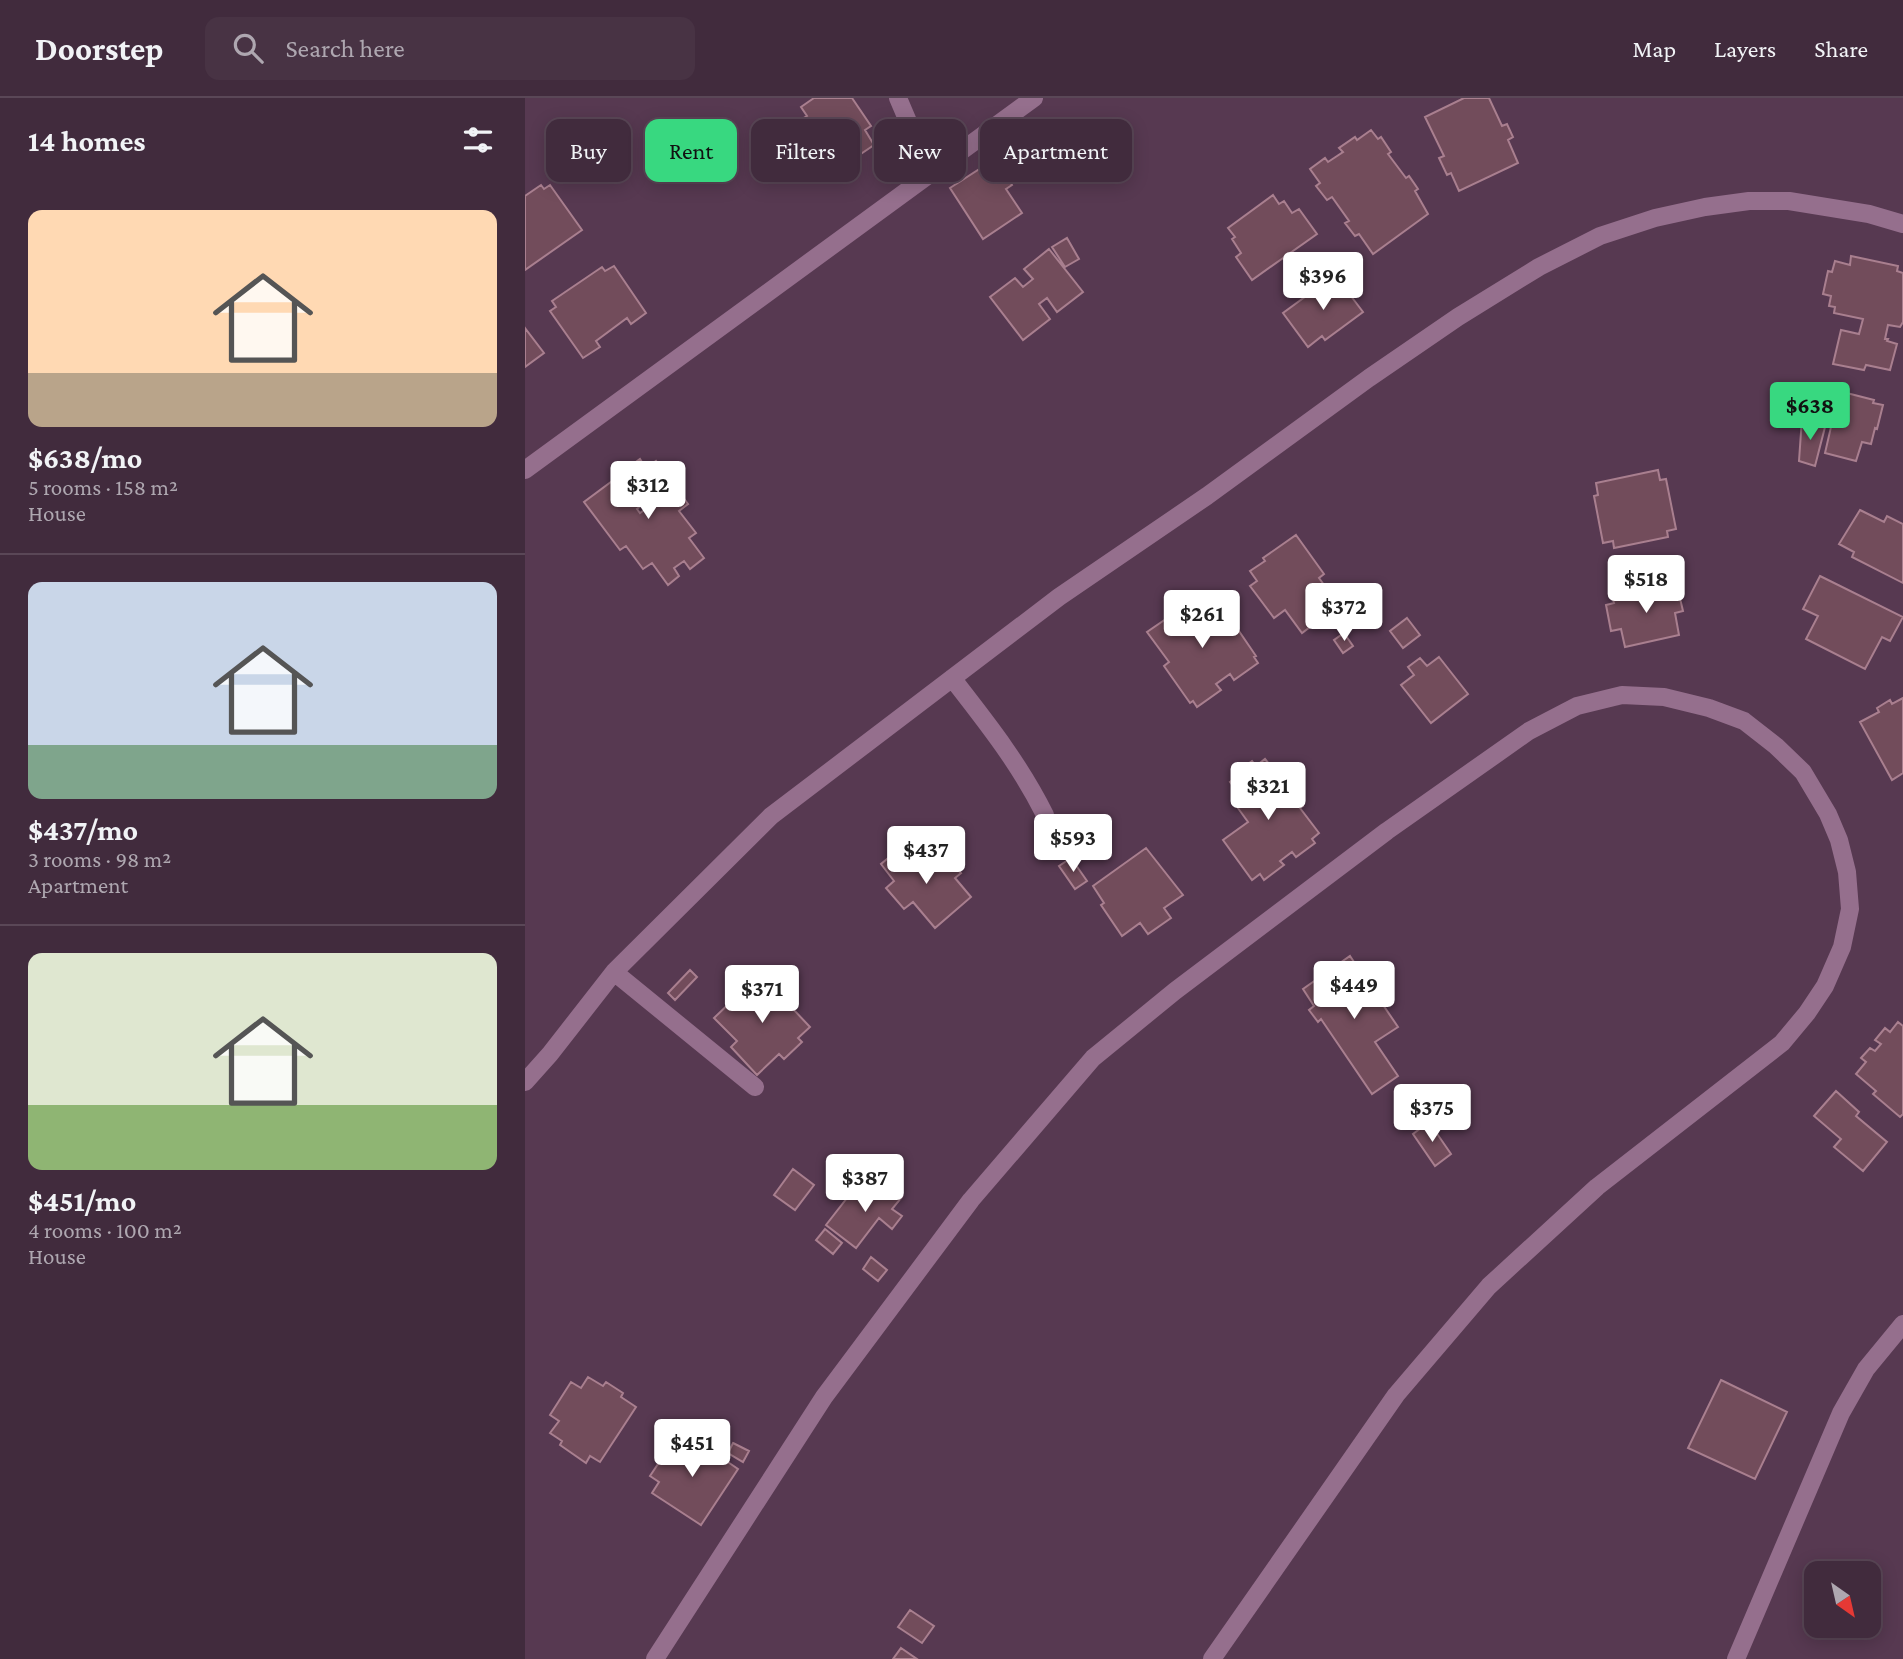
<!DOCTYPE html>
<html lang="en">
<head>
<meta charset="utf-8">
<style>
	body { margin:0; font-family:"Crimson Pro",serif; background:#483344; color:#f1f3f6; height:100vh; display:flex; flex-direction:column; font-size:26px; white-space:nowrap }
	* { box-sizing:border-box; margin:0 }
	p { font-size:23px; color:#aea7b0 }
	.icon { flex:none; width:38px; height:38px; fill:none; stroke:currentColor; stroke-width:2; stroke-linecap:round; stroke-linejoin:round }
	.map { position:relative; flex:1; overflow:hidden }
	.details { display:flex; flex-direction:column; background:#412b3d; width:525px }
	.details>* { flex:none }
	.banner { position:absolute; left:21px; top:21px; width:665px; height:63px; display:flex; gap:14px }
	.needle { width:46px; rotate:146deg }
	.tools { position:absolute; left:1279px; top:1463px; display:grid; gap:14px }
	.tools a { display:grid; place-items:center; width:77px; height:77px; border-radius:14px; background:#412b3d; box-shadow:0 4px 18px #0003,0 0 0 2px #5a4757; font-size:35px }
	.price { position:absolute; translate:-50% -60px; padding:0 16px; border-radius:7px; background:#fff; color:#222; font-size:23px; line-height:46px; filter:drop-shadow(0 2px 4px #0008) }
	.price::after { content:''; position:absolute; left:50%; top:42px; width:21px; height:16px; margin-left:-10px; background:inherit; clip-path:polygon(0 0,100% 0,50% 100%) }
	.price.on { background:#38d880; color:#111 }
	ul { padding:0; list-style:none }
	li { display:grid; align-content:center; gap:14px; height:371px; padding:0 28px }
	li+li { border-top:2px solid #5a4757 }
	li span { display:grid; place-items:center; height:217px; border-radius:14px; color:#555 }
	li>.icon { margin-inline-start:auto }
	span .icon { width:126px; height:126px; fill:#fffc; stroke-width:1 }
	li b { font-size:30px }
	h2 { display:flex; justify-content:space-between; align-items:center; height:84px; padding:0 28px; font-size:30px }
	.tag { padding:0 24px; border-radius:14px; background:#412b3d; box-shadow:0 4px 18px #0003,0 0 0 2px #5a4757; font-size:24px; line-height:63px }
	.tag.on { background:#38d880; color:#111 }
	header { display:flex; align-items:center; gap:42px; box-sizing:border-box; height:98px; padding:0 35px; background:#412b3d; border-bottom:2px solid #5a4757 }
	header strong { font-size:33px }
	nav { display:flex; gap:38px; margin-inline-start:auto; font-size:24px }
	.search { width:490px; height:63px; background:#483344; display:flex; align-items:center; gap:18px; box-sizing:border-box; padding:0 24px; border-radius:14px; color:#aea7b0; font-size:26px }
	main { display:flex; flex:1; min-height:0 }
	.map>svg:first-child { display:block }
	.building { fill:#724c5b; stroke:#a97f8f; stroke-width:2 }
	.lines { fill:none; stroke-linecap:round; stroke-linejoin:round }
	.minor { stroke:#956f8d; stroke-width:18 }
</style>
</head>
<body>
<header>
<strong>Doorstep</strong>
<div class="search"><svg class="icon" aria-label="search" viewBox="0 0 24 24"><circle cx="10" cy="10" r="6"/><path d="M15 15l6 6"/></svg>Search here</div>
<nav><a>Map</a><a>Layers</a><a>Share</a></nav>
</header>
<main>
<section class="details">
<h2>14 homes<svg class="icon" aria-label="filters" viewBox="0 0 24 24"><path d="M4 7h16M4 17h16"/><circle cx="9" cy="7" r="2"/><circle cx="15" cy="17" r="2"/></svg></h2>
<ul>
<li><span style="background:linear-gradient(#ffd9b3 75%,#b9a48a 0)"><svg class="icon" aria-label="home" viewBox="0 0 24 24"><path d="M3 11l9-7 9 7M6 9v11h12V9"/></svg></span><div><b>$638/mo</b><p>5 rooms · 158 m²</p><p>House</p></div></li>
<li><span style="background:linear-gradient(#c9d6e8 75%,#7fa58c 0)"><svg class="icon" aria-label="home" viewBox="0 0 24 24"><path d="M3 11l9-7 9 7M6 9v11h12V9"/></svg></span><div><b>$437/mo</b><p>3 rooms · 98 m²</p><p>Apartment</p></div></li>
<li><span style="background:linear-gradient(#dfe7d0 70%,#8fb573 0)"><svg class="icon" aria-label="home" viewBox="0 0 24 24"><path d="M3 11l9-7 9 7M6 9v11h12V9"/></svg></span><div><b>$451/mo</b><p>4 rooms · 100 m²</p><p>House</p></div></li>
</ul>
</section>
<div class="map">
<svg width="1378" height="1561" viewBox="0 0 1378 1561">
	<rect width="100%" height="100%" fill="#573951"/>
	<!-- building -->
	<path class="building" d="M289,0H327L346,28L340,32L349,47L318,68L306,49L325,36L317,24L289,43L275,22L282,18L276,9Z
		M939,0H964L977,28L982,26L988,39L983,42L993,65L934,93L926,75L922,77L914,60L919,58L900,19Z
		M846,32L853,41L856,39L866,54L863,56L881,80L884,78L893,91L890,93L903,116L848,156L834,136L830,138L820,125L824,123L807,99L802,102L791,88L795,85L785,71L800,60L803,64L818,54L814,50L830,39L832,42Z
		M470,61L487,87L481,91L497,115L458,141L425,90Z
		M16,87L19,91L25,87L57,132L0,172V98Z
		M748,97L754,106L759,103L767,115L774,111L792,136L727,182L711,159L716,155L707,141L710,139L703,130Z
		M542,140L554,161L540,169L527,149Z
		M524,151L558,194L532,214L522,200L514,206L525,221L498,242L465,199L490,180L498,189L508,181L499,171Z
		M1326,158L1373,168L1372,173L1378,175V224L1375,229L1363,227L1360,241H1363L1362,243L1372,246L1365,272L1341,267L1339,272L1308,266L1316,232L1334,236L1338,221L1309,215L1310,209L1304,208L1306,198L1298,196L1303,173L1307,174L1310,163L1325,167Z
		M89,168L121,215L106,226L102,220L71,243L75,249L58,260L25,213L31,209L27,203L77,169L80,173Z
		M810,177L838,214L800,242L797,238L783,249L758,215Z
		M0,230L19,255L0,269Z
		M1306,291L1349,302L1348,305L1358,307L1352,331L1350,330L1346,346L1337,344L1331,363L1300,355L1306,329L1297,326Z
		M1277,320L1300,329L1290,368L1274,363Z
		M115,361L121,370L131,363L163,406L154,413L171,435L164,440L179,460L165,471L159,463L149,470L154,478L143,487L127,465L118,471L101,448L95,452L59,404L90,381L99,393L104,389L117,407L112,411L115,415L126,407L100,372Z
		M1133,372L1135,382L1141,381L1151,431L1142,433L1143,439L1089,450L1088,443L1078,445L1069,398L1073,397L1071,385Z
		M1335,412L1359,424L1362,418L1378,426V485L1327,459L1329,454L1314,446Z
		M771,437L799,476L794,480L818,513L797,529L793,523L777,535L760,512L749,520L725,488L732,483L725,473L740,463L738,460Z
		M1295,478L1378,519L1365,543L1357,539L1340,571L1281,541L1293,518L1278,511Z
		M1145,486L1146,494L1153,492L1158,513L1150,515L1154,537L1100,549L1096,531L1086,533L1081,507L1089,505L1087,498Z
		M677,495L698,525L705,520L731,558L729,559L733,565L709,582L705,576L691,586L696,592L672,609L668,603L665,605L639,568L644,564L622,534L641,521L645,528L662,516L657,508Z
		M882,520L895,537L878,550L865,533Z
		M819,535L828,548L818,555L809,542Z
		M914,559L943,596L906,625L876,587L889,577L883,569L895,560L902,568Z
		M1378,600V675L1367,682L1335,624L1354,614L1352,610L1365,602L1367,606Z
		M740,661L778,708L775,710L794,735L787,741L790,745L771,759L767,754L755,763L759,767L739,782L735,776L727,782L698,742L723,724L710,706L717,700L705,684L714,677L712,674L727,663L731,668Z
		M378,748L401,776L422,758L436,775L430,780L446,799L410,830L388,804L379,811L361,790L369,783L356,766Z
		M621,750L658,797L639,810L646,820L623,836L615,825L597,838L576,807L579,805L568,788Z
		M546,760L562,783L550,791L534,768Z
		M825,858L873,929L850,944L873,978L847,996L796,921L793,924L784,912L789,908L778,891Z
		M165,872L172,879L150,902L143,895Z
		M235,876L285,929L273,940L277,944L259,961L254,956L232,977L206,949L212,943L189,920Z
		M1373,924L1378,928V1016L1375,1019L1348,996L1351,993L1331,976L1341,964L1336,960L1345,950L1350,953L1356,946L1350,942L1360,930L1365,934Z
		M1311,993L1334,1014L1331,1018L1362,1044L1338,1073L1309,1049L1316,1041L1289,1018Z
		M904,1024L926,1056L910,1068L888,1036Z
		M268,1071L289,1087L270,1112L249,1097Z
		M355,1082L377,1099L367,1111L377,1118L367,1131L354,1120L331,1150L301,1127L326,1095L338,1104Z
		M300,1131L317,1145L308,1156L291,1142Z
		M346,1159L362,1172L353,1183L338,1171Z
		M63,1279L78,1288L81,1284L98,1295L96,1299L111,1309L75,1364L65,1358L61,1365L35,1347L37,1343L25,1335L34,1323L25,1317L46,1284L56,1290Z
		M1196,1282L1262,1314L1230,1381L1163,1350Z
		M164,1340L179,1350L182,1346L199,1357L197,1360L213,1371L176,1427L127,1395L134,1384L125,1378L147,1345L157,1351Z
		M208,1345L224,1353L218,1364L203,1355Z
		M385,1512L409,1528L397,1545L373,1529Z
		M376,1550L392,1561H368Z"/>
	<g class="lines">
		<!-- minor -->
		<path class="minor" d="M373,0L405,75
			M0,372L509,0
			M427,580C462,625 494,665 520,717
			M89,874L230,989
			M0,984L25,956L89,874L246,718L534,499L682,398L844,280L933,219L1014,169L1075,138L1130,120L1180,109L1224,103H1264L1344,116L1378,126
			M130,1561L299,1299L446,1102L568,960L650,893L862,733L1004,633L1052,608L1097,597L1139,599L1184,610L1219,623L1251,648L1278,674L1303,716L1314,742L1322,774L1325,811L1317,849L1300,888L1282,915L1257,945L1072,1089L964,1188L871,1297L687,1561
			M1211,1561L1316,1315L1341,1271L1378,1226"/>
	</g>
</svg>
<div class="tools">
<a><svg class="needle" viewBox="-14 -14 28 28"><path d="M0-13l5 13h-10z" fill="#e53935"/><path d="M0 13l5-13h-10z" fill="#aea7b0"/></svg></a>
</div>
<b class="price" style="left:798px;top:214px">$396</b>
<b class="price on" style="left:1285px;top:344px">$638</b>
<b class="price" style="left:123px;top:423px">$312</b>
<b class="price" style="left:1121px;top:517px">$518</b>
<b class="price" style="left:819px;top:545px">$372</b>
<b class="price" style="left:677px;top:552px">$261</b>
<b class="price" style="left:743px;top:724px">$321</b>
<b class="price" style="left:548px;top:776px">$593</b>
<b class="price" style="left:401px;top:788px">$437</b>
<b class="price" style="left:829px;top:923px">$449</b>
<b class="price" style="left:237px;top:927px">$371</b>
<b class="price" style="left:907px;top:1046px">$375</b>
<b class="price" style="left:340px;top:1116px">$387</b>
<b class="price" style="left:167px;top:1381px">$451</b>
<div class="banner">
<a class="tag">Buy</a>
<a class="tag on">Rent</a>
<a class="tag">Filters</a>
<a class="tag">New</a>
<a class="tag">Apartment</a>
</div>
</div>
</main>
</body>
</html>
